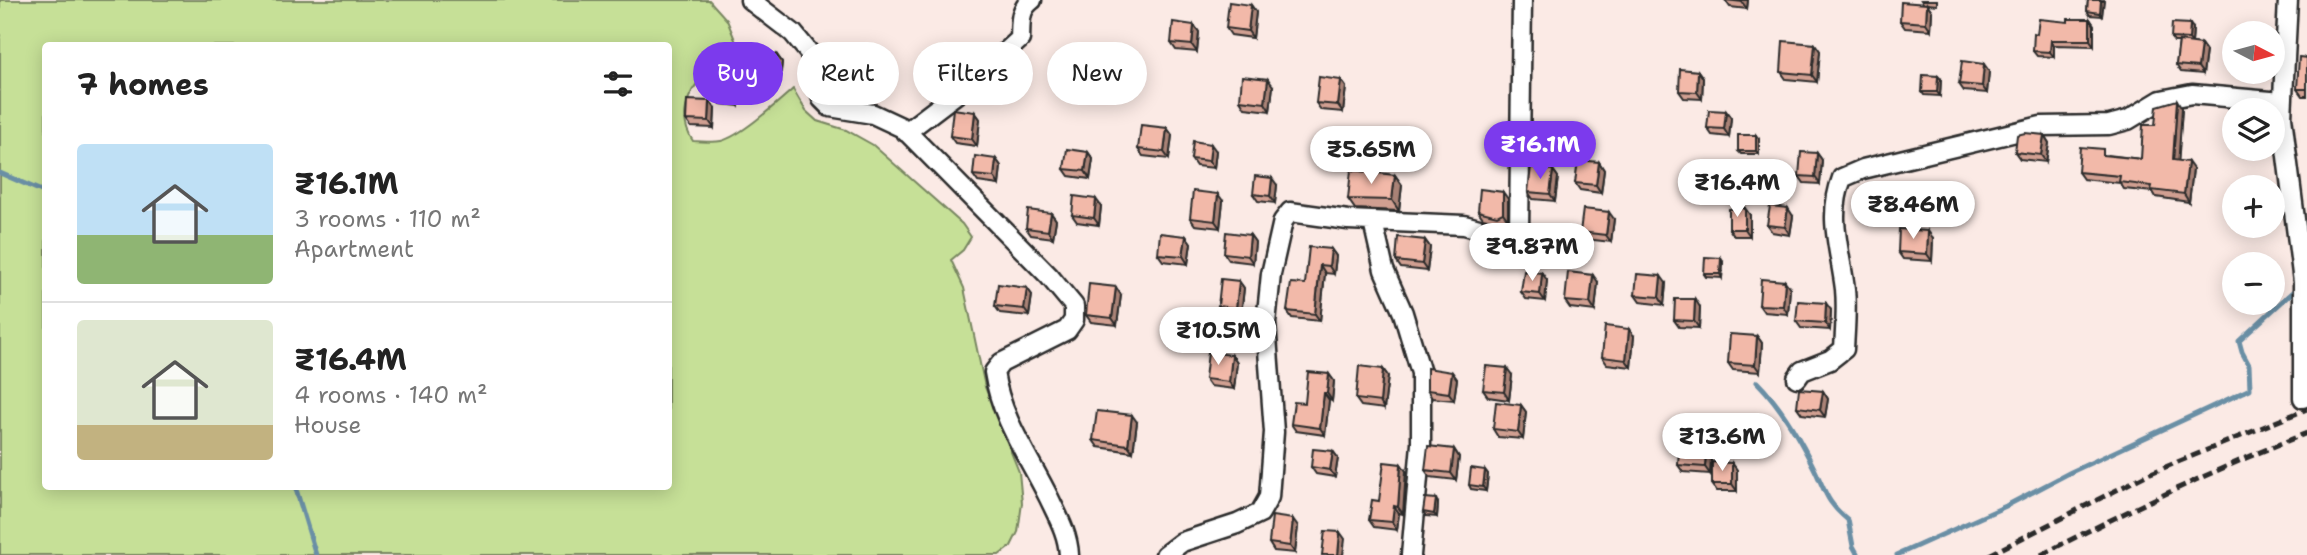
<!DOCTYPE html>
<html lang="en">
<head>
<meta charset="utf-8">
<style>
	body { margin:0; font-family:"Shantell Sans",sans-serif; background:#f2f2f2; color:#222; height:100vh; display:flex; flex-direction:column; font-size:26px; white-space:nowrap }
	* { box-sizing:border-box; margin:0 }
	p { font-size:23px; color:#767676 }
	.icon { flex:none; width:38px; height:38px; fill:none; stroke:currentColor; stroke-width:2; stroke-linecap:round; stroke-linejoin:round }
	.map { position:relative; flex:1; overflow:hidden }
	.drawer { position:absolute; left:42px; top:42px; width:630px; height:448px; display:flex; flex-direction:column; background:#fff; border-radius:7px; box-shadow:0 4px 18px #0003 }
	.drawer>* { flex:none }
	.hud { position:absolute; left:693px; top:42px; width:665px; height:63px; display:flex; gap:14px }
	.needle { width:46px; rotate:96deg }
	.fabs { position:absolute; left:2222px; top:21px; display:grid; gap:14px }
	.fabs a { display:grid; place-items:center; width:63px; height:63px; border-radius:50%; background:#fff; box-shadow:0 4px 18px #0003; font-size:35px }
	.price { position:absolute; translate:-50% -60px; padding:0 16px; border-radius:24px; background:#fff; color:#222; font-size:23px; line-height:46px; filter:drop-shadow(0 2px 4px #0008) }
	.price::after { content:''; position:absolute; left:50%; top:42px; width:21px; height:16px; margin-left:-10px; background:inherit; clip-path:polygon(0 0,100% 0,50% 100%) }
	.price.on { background:#7c3aed; color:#fff }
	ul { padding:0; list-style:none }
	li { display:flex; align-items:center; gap:21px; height:175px; padding:0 35px }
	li+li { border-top:2px solid #e0e0e0 }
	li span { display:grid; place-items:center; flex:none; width:196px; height:140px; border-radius:7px; color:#555 }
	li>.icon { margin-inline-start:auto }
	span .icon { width:84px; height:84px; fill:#fffc; stroke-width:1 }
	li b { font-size:30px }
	h2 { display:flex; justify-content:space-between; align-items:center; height:84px; padding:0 35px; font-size:30px }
	.pill { padding:0 24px; border-radius:32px; background:#fff; box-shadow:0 4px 18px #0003; font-size:24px; line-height:63px }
	.pill.on { background:#7c3aed; color:#fff }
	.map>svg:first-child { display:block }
	.green { fill:#c6e097; stroke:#788661; stroke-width:2; fill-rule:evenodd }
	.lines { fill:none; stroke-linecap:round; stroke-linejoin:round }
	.stream { stroke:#6b8fa5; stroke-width:5 }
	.street-casing { stroke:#2b2b2b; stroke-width:23 }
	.street { stroke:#fff; stroke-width:18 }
	.rail { stroke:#2b2b2b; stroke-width:5; stroke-dasharray:10 5; stroke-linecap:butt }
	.wall { fill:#d09f91; stroke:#2b2b2b; stroke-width:2 }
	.shaded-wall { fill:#a98276; stroke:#2b2b2b; stroke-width:2 }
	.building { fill:#f2b9a9; stroke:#2b2b2b; stroke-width:2 }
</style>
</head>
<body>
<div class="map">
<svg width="2307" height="555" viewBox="0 0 2307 555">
	<rect width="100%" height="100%" fill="#fbeae5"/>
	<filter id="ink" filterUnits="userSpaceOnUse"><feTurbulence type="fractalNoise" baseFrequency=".0143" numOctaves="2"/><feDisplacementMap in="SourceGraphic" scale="14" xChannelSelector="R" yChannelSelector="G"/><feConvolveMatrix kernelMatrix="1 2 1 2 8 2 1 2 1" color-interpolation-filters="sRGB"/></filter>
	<g filter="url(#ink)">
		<!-- green -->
		<path class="green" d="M0,0H709L727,20L738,47C735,51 732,58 728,60C720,66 710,67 704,75C686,94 678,119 693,141C701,141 713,143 721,141C741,136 777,103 793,89L806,111L817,121L846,130L873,145L962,224L971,237L963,250L951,260L964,288L985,387L1019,472L1022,503L1018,532L1011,546L999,555H0ZM46,46H668V486H46Z"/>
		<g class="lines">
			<!-- stream -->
			<path class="stream" d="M0,173L46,193
				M1757,382C1781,406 1800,439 1815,470C1826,493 1827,503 1848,520L1853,546L1858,555
				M295,486L316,555
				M1897,555L2006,506L2071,472L2250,389L2249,365L2242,352L2239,341L2299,286"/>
			<defs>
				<path id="street" d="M750,0L793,33L811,55L822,99L830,107L873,114L903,128L1049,276L1074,306V320L1067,330L1001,363L994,372C1001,419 1029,457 1049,498C1058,517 1068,534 1069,555
					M2288,0L2282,117L2303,282V398
					M906,132L976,79L1020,39C1021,24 1018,10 1032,0
					M1373,222L1384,270L1403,313L1421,373V444L1411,555
					M1797,378L1802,371L1830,360L1844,349C1845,329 1847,309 1845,289C1840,248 1827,218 1842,178L1863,169L2041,126L2109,125L2128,120L2161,100L2192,94L2282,102
					M1165,555L1182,542L1237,524L1260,513L1269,497L1274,432L1266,323L1271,274L1283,221L1290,212L1348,220L1464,225L1502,235L1519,231L1522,0"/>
			</defs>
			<!-- street casing -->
			<use href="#street" class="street-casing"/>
			<!-- street -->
			<use href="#street" class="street"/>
			<!-- rail -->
			<path class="rail" d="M1989,555L2146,475L2307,409
				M2041,555C2128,510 2216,469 2307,433"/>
		</g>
		<!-- wall -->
		<path class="wall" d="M1725,0H1748L1747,9L1730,7Z
			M1921,0H1937V5L1927,4L1932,11L1931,30L1905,28L1900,21L1923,3Z
			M2088,0H2103L2102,16L2090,15L2087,11Z
			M1251,5L1256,12L1253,38L1231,35L1226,28Z
			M2090,19L2094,25V46L2054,45V57L2037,56L2033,51L2037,34L2068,22Z
			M1194,25L1199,32L1197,52L1176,50L1171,43Z
			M2193,28L2192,43L2201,44L2206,51L2203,74L2181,72L2176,65L2179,42H2174L2171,38Z
			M1815,44L1820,51L1817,82L1786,79L1781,72Z
			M777,55L782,62L780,80L762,78L757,71Z
			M2307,58V96H2302L2297,89Z
			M889,69V87L868,88V90L843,87L839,81Z
			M1698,71L1703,78L1702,99L1684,98L1679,91Z
			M1989,71L1987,93L1964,91L1959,84Z
			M1941,79L1940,96L1924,95L1922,92Z
			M1341,80L1346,87L1343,112L1321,110L1316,103Z
			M1273,86L1270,111L1245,108L1240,100Z
			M740,89L739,106L721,104L716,97Z
			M715,108L714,128L691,127L686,120Z
			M2182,108L2178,161L2193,169L2189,202L2156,197L2153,192L2124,189L2120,183L2083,179L2078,172L2108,155L2141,159L2155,125Z
			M1726,111L1731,118L1729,137L1712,135L1707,128Z
			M975,112L980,119L977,146L955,143L950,136Z
			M1167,128L1172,135L1169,159L1143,156L1138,149Z
			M2044,135L2049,143L2046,162L2020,159L2015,152Z
			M1759,139V154H1741L1738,151Z
			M1216,151L1214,168L1196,166L1191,159Z
			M1088,152L1093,159L1090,179L1069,176L1064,169Z
			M1817,153L1822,160L1820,184L1804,183L1799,176Z
			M996,159L1001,166L999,185L978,182L973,175Z
			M1599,162L1604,170L1601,193L1580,190L1575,183Z
			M1553,170L1558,177L1555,201L1533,199L1528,192Z
			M1395,175L1402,185L1399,211L1355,209L1348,199Z
			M1277,185L1275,203L1258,201L1253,194Z
			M1896,198L1894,221L1873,220L1868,213Z
			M1508,199V220L1502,223L1483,218L1478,211Z
			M1223,201L1220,228L1195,225L1190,218Z
			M1101,206L1099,225L1077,222L1072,215Z
			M1051,213L1056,220L1053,238L1031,235L1026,228Z
			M1750,215V236H1734L1729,229Z
			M1793,216L1790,235L1772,232L1767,225Z
			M1614,219L1611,242L1585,239L1580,232Z
			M1250,235L1255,242L1253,263L1229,260L1224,253Z
			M1186,236L1191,243L1188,264L1163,261L1158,254Z
			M1933,238L1932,261L1903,259L1898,252Z
			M1425,240L1430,247L1427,271L1401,268L1396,261Z
			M1331,249L1336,256L1334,274L1325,273L1320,321L1292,318L1287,311Z
			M1723,262L1722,278L1706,277L1704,274Z
			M1547,280L1545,301L1526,299L1521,292Z
			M1239,281L1244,288L1241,315L1223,313L1218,306Z
			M1598,282L1595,311L1570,308L1565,301Z
			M1666,283L1664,305L1640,302L1635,295Z
			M1027,288L1032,295L1029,316L1000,313L995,306Z
			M1790,288L1788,314L1764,312L1759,305Z
			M1121,295L1117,325L1091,322L1086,315Z
			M1700,307L1699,328L1679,327L1674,320Z
			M1831,310L1830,330L1801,328L1796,321Z
			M1634,336L1631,367L1607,364L1602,357Z
			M1757,336L1762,343L1760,372L1733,370L1728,363Z
			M1232,355L1237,362L1234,389L1210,386L1205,379Z
			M1383,369L1388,376L1384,409L1361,406L1356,399Z
			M1452,372L1457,379L1454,400L1432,398L1427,390Z
			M1329,374L1334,381L1332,401L1329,400L1325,435L1296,431L1291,424L1305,403Z
			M1512,375L1509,400L1488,397L1483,390Z
			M1823,391L1828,399L1825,417L1802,414L1797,407Z
			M1521,405L1526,412L1523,439L1498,437L1493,429Z
			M1137,422L1133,452L1098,447L1093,440Z
			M1707,432L1712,439L1710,474L1683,472L1678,465Z
			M1454,449L1459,457L1456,480L1430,477L1425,470Z
			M1333,451L1338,458L1335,477L1316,474L1311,467Z
			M1732,463L1737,470V491H1717L1712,484Z
			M1401,464L1406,471L1403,514L1399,513L1397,530L1374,527L1369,520L1379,501Z
			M1485,470L1488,474L1486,491L1471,489L1469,485Z
			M1438,503L1437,517L1426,516L1423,512Z
			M1298,526L1295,553L1274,551L1269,543Z"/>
		<!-- shaded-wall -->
		<path class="shaded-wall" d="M1742,0H1748L1747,9L1742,2Z
			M2101,0L2104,1L2102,16L2100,13Z
			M1927,4L1932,11L1931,30L1926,23Z
			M1251,5L1256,12L1253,38L1248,31Z
			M2090,19L2094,25V46L2090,40Z
			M2190,24L2193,28L2192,43L2189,39Z
			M1194,25L1199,32L1197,52L1192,45Z
			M2051,40L2054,45V57L2050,52Z
			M1815,44L1820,51L1817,82L1812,75Z
			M2201,44L2206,51L2203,74L2198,67Z
			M777,55L782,62L780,80L775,73Z
			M884,63L889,69V87L885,81Z
			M1984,64L1989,71L1987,93L1982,86Z
			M1698,71L1703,78L1702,99L1697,92Z
			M1938,76L1941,79L1940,96L1937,92Z
			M1268,79L1273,86L1270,111L1265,103Z
			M1341,80L1346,87L1343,112L1338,105Z
			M735,82L740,89L739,106L734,99Z
			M2177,100L2182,108L2178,167L2173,160Z
			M710,101L715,108L714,128L709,121Z
			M1726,111L1731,118L1729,137L1724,129Z
			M975,112L980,119L977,146L972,139Z
			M1167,128L1172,135L1169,159L1164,152Z
			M1756,135L1759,139V154L1756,151Z
			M2044,135L2049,143L2046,162L2041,155Z
			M1211,144L1216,151L1214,168L1209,161Z
			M1088,152L1093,159L1090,179L1085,171Z
			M1817,153L1822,160L1820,184L1815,177Z
			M996,159L1001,166L999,185L994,177Z
			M1599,162L1604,170L1601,193L1596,185Z
			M2188,162L2193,169L2189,202L2184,194Z
			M1553,170L1558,177L1555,201L1550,194Z
			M1395,175L1402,185L1399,211L1392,200Z
			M1272,178L1277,185L1275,203L1270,196Z
			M1891,191L1896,198L1894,221L1889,214Z
			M1503,192L1508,199V220L1503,213Z
			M1218,194L1223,201L1220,228L1215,221Z
			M1096,199L1101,206L1099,225L1094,218Z
			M1745,208L1750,215V236L1745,229Z
			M1788,208L1793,216L1790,235L1785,227Z
			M1609,212L1614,219L1611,242L1606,235Z
			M1051,213L1056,220L1053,238L1048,231Z
			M1928,231L1933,238L1932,261L1927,254Z
			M1250,235L1255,242L1253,263L1248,256Z
			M1186,236L1191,243L1188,264L1183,256Z
			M1425,240L1430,247L1427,271L1422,264Z
			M1331,249L1336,256L1334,274L1329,266Z
			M1721,258L1723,262L1722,278L1720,274Z
			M1320,265L1325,273L1320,321L1315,314Z
			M1542,273L1547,280L1545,301L1540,294Z
			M1593,275L1598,282L1595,311L1590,303Z
			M1661,276L1666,283L1664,305L1659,297Z
			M1239,281L1244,288L1241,315L1236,308Z
			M1785,281L1790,288L1788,314L1783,306Z
			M1116,287L1121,295L1117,325L1112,318Z
			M1027,288L1032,295L1029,316L1024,309Z
			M1695,299L1700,307L1699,328L1694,321Z
			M1826,303L1831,310L1830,330L1825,323Z
			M1629,329L1634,336L1631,367L1626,360Z
			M1757,336L1762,343L1760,372L1755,365Z
			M1232,355L1237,362L1234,389L1229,382Z
			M1507,368L1512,375L1509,400L1504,392Z
			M1383,369L1388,376L1384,409L1380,402Z
			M1452,372L1457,379L1454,400L1449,393Z
			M1329,374L1334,381L1332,401L1327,393Z
			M1823,391L1828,399L1825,417L1820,410Z
			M1324,393L1329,400L1325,435L1320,428Z
			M1521,405L1526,412L1523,439L1518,432Z
			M1132,415L1137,422L1133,452L1128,445Z
			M1707,432L1712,439L1710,474L1705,467Z
			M1454,449L1459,457L1456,480L1451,473Z
			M1333,451L1338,458L1335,477L1330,470Z
			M1732,463L1737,470V491L1732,484Z
			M1401,464L1406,471L1403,514L1398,507Z
			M1485,470L1488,474L1486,491L1483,487Z
			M1436,499L1438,503L1437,517L1434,514Z
			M1394,506L1399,513L1397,530L1392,522Z
			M1293,519L1298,526L1295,553L1290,546Z
			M1340,532L1345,539L1343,555H1338Z"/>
		<!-- building -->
		<path class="building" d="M1725,0H1742V2Z
			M2088,0H2101L2100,13L2087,11Z
			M1229,2L1251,5L1248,31L1226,28Z
			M1901,2L1927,4L1926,23L1900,21Z
			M2039,19L2068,22V19H2090V40H2051L2050,52L2033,51L2034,33L2037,34Z
			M1173,22L1194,25L1192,45L1171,43Z
			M2172,23L2190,24L2189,39L2171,38Z
			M1783,41L1815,44L1812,75L1781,72Z
			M2179,41L2201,44L2198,67L2176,65Z
			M759,53L777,55L775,73L757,71Z
			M2299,57L2307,58V89H2297Z
			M841,60L884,63L885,81L864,82V84L839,81Z
			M1962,61L1984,64L1982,86L1959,84Z
			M1680,69L1698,71L1697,92L1679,91Z
			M1923,75L1938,76L1937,92H1922Z
			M1242,76L1268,79L1265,103L1240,100Z
			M1319,77L1341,80L1338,105L1316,103Z
			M717,81L735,82L734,99L716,97Z
			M687,100L710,101L709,121L686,120Z
			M2177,100L2173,160L2188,162L2184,194L2151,190L2152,186L2119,182L2120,176L2078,172L2080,147L2103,149V155L2141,159L2143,125H2155L2157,106Z
			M953,109L975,112L972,139L950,136Z
			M1709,110L1726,111L1724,129L1707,128Z
			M1141,125L1167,128L1164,152L1138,149Z
			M2025,133L2044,135L2041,155L2015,152L2017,135Z
			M1738,135H1756V151H1738Z
			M1193,141L1211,144L1209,161L1191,159Z
			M1067,149L1088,152L1085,171L1064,169Z
			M1801,152L1817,153L1815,177L1799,176Z
			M975,156L996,159L994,177L973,175Z
			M1578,160L1599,162L1596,185L1575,183Z
			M1531,167L1553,170L1550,194L1528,192Z
			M1351,170L1395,175L1392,200L1348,199Z
			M1255,176L1272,178L1270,196L1253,194Z
			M1480,189L1503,192V213L1497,216L1478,211Z
			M1869,189L1891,191L1889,214L1868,213Z
			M1193,191L1218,194L1215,221L1190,218Z
			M1074,196L1096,199L1094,218L1072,215Z
			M1770,206L1788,208L1785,227L1767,225Z
			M1745,208V229H1729V209Z
			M1583,209L1609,212L1606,235L1580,232Z
			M1028,210L1051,213L1048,231L1026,228Z
			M1899,229L1928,231L1927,254L1898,252Z
			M1226,232L1250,235L1248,256L1224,253Z
			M1160,233L1186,236L1183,256L1158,254Z
			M1398,237L1425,240L1422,264L1396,261Z
			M1309,247L1331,249L1329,266L1320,265L1315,314L1287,311L1291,283L1305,284Z
			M1705,257L1721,258L1720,274H1704Z
			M1524,271L1542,273L1540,294L1521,292Z
			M1568,272L1593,275L1590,303L1565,301Z
			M1637,274L1661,276L1659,297L1635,295Z
			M1221,279L1239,281L1236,308L1218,306Z
			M1761,279L1785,281L1783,306L1759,305Z
			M998,284L1027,288L1024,309L995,306Z
			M1089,284L1116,287L1112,318L1086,315Z
			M1675,299H1695L1694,321L1674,320Z
			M1798,301L1826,303L1825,323L1796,321Z
			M1605,326L1629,329L1626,360L1602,357Z
			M1730,334L1757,336L1755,365L1728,363Z
			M1208,352L1232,355L1229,382L1205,379Z
			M1359,366L1383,369L1380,402L1356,399Z
			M1486,366L1507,368L1504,392L1483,390Z
			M1427,368L1452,372L1449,393L1427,390Z
			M1308,372L1329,374L1327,393H1324L1320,428L1291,424L1294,402L1305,403Z
			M1799,389L1823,391L1820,410L1797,407Z
			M1496,402L1521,405L1518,432L1493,429Z
			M1097,411L1132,415L1128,445L1093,440Z
			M1680,431L1707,432L1705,467L1678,465Z
			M1428,446L1454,449L1451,473L1425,470Z
			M1313,449L1333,451L1330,470L1311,467Z
			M1384,462L1401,464L1398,507L1394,506L1392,522L1369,520L1372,500L1379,501Z
			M1712,462L1732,463V484H1712Z
			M1471,468L1485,470L1483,487L1469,485Z
			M1425,498L1436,499L1434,514L1423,512Z
			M1272,516L1293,519L1290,546L1269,543Z
			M1325,531L1340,532L1338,555H1322Z"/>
	</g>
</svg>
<div class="fabs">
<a><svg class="needle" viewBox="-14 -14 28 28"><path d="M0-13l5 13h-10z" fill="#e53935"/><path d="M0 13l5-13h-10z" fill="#767676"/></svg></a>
<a><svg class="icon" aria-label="layers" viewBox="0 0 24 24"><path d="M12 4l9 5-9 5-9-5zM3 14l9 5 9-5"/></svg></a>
<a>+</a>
<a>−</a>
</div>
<b class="price on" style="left:1540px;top:181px">₹16.1M</b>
<b class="price" style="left:1371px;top:186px">₹5.65M</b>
<b class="price" style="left:1737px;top:219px">₹16.4M</b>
<b class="price" style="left:1913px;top:241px">₹8.46M</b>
<b class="price" style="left:1532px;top:283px">₹9.87M</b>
<b class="price" style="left:1218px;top:367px">₹10.5M</b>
<b class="price" style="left:1722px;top:473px">₹13.6M</b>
<div class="hud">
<a class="pill on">Buy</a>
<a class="pill">Rent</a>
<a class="pill">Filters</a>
<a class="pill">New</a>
</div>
<section class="drawer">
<h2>7 homes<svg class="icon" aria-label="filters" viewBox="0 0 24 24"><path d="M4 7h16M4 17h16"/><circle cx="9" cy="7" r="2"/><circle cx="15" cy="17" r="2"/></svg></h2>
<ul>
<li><span style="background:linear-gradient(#bfe0f5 65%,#8fb573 0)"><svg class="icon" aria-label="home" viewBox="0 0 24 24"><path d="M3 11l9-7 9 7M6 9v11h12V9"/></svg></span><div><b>₹16.1M</b><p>3 rooms · 110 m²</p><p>Apartment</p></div></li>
<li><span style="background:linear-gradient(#dfe7d0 75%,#c2b280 0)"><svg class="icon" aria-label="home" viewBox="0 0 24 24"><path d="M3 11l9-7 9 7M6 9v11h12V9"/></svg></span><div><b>₹16.4M</b><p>4 rooms · 140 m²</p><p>House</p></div></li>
</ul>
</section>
</div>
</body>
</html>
